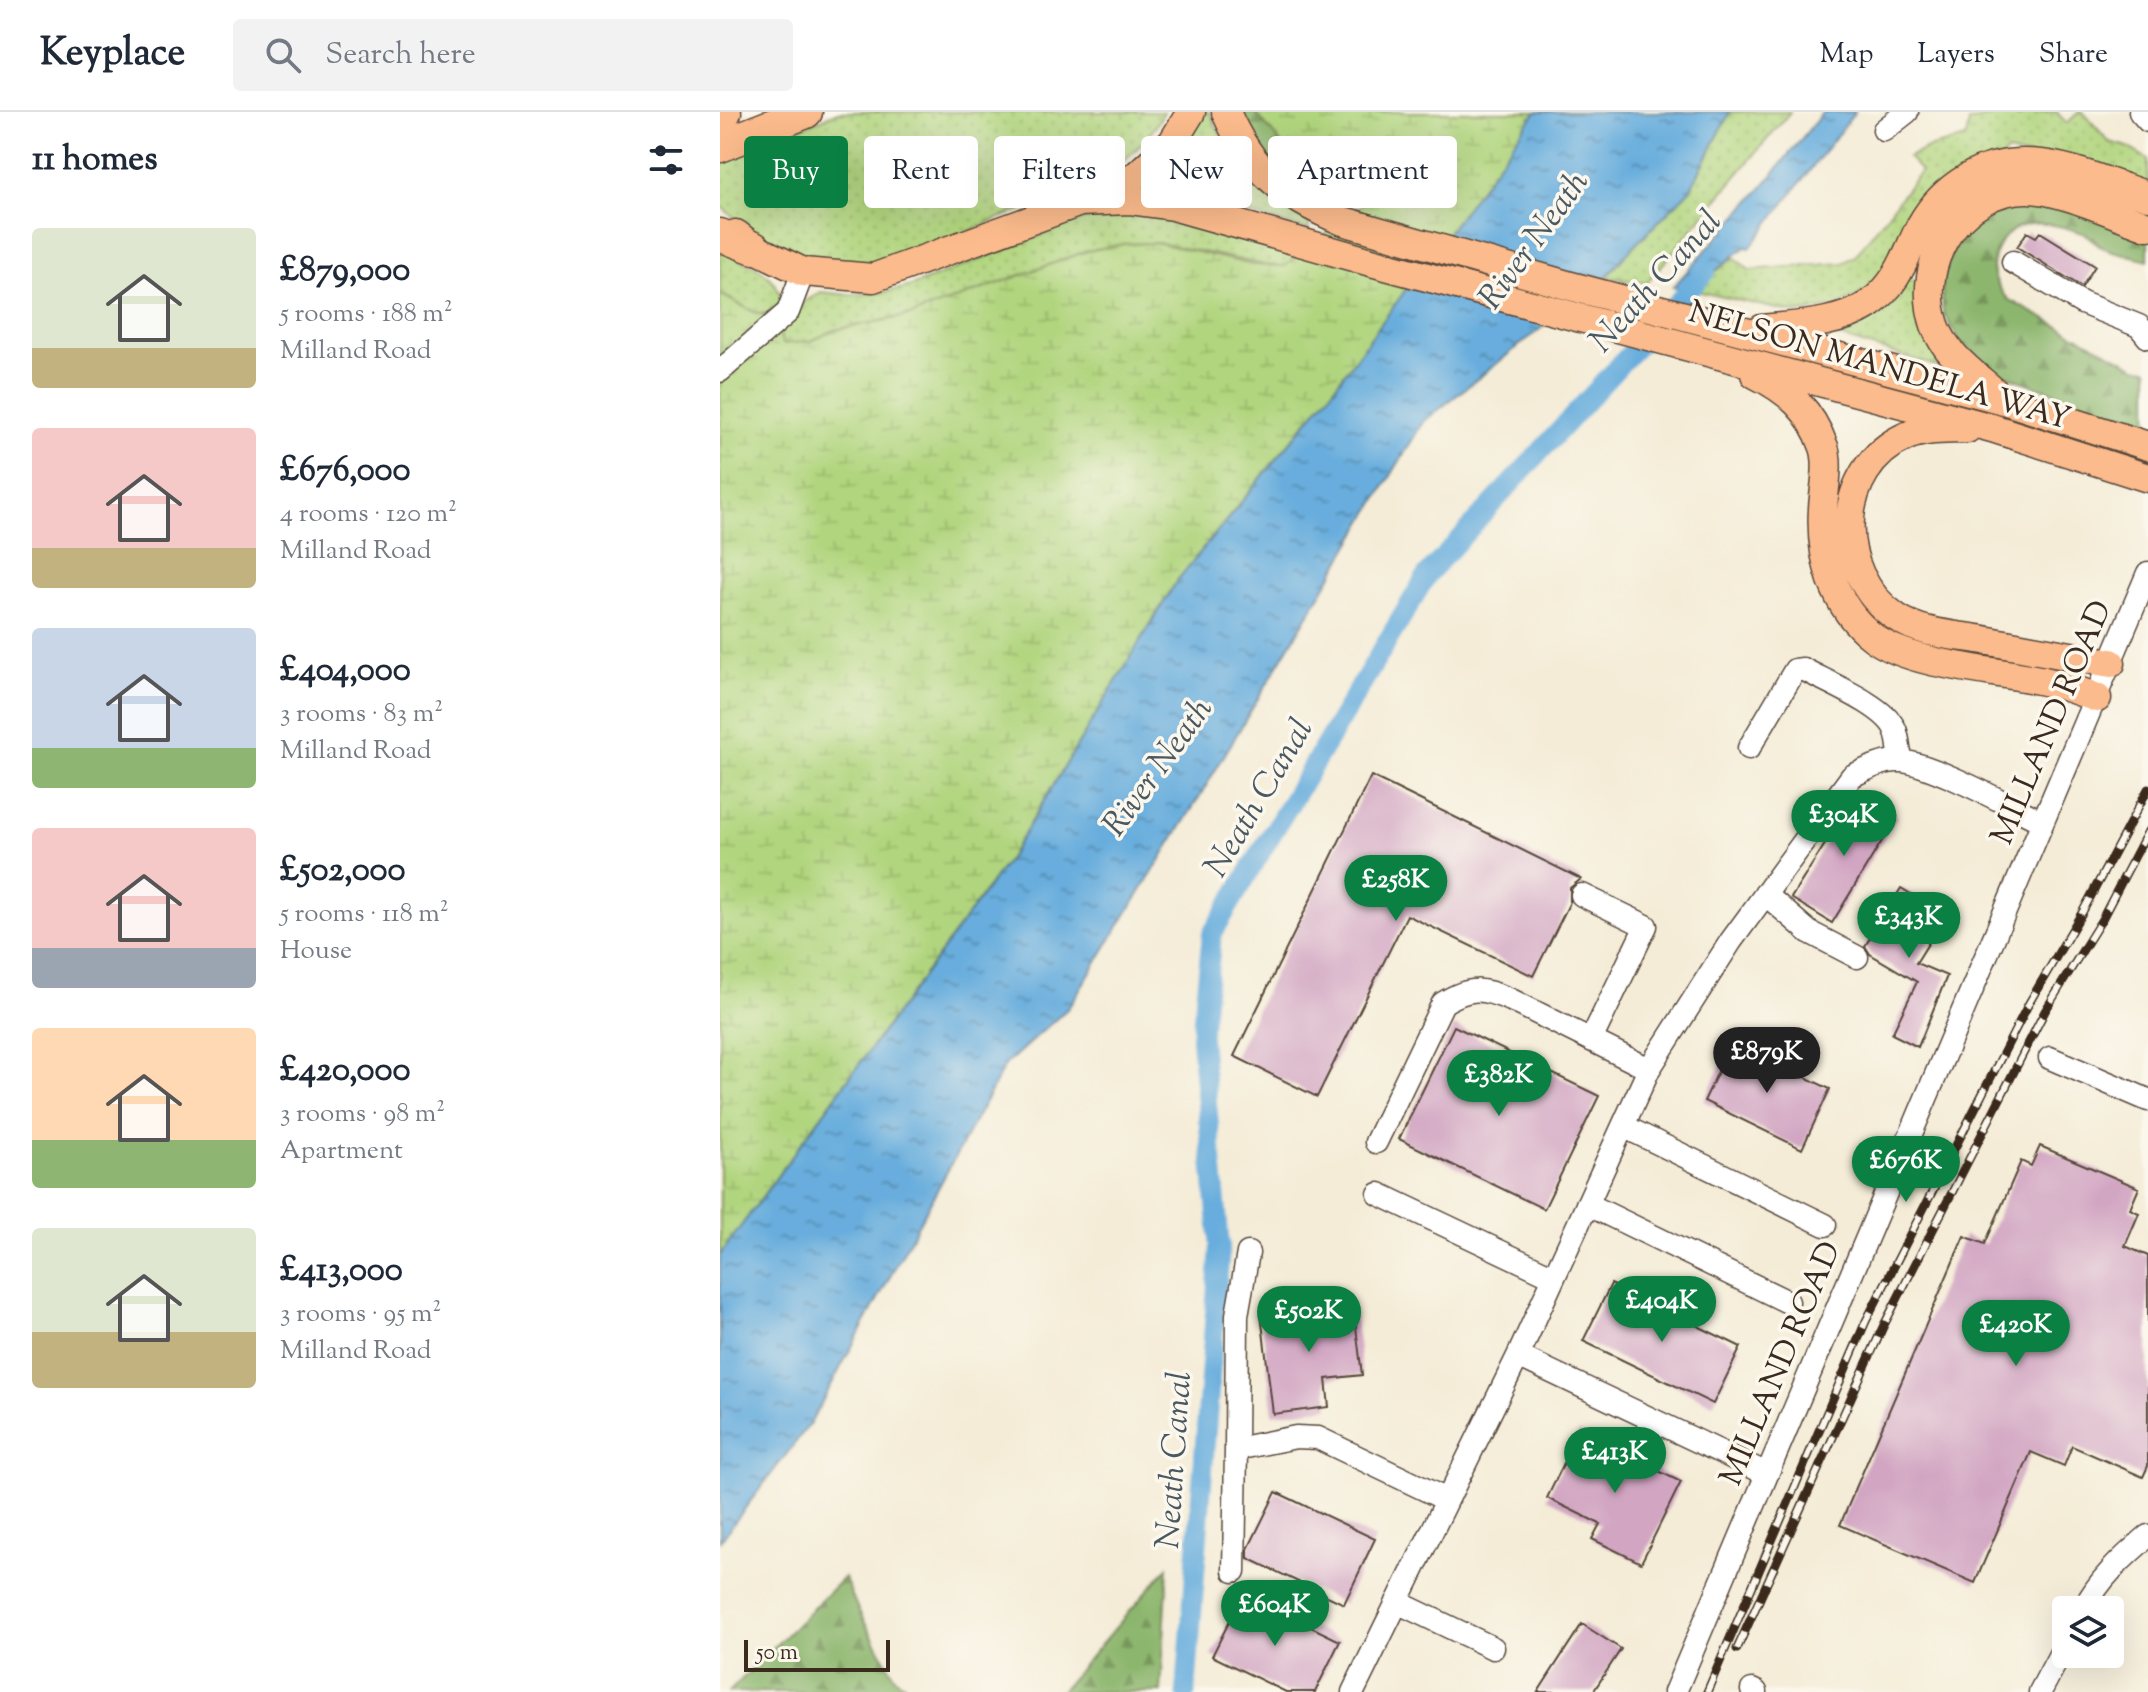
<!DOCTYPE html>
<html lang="en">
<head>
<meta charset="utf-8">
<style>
	body { margin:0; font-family:"Sorts Mill Goudy",serif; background:#f2f2f3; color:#1f2937; height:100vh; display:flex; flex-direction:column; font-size:30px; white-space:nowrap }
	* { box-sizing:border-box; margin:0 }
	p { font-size:26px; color:#747a83 }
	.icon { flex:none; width:44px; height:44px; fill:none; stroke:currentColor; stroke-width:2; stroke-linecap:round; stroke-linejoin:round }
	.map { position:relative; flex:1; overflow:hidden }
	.sheet { display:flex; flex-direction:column; background:#fff; width:720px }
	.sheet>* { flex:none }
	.hud { position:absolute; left:24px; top:24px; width:760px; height:72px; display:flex; gap:16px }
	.tools { position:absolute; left:1332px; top:1484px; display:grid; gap:16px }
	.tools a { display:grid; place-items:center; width:72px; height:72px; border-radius:8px; background:#fff; box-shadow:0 8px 32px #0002; font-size:40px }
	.scale { position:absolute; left:24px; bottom:20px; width:146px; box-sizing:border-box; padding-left:8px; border:4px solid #3b2a1e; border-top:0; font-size:22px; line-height:28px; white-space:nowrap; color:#3b2a1e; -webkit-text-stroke:6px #fbf7ec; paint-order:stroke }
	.price { position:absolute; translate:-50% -68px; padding:0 18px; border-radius:28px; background:#0b8043; color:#fff; font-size:26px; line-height:52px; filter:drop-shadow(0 2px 4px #0008) }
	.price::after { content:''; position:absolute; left:50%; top:48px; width:24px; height:18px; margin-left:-12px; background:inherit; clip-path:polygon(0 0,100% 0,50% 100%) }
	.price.current { background:#222; color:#fff }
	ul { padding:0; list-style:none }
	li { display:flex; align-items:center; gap:24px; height:200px; padding:0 32px }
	li span { display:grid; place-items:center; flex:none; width:224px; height:160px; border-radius:8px; color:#555 }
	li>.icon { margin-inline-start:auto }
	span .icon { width:96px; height:96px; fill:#fffc; stroke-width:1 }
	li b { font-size:34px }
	h2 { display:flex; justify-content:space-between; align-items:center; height:96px; padding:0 32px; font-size:34px }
	.tag { padding:0 28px; border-radius:8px; background:#fff; box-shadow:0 8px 32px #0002; font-size:28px; line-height:72px }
	.tag.current { background:#0b8043; color:#fff }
	header { display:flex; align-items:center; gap:48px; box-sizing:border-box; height:112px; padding:0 40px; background:#fff; border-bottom:2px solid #e0e1e3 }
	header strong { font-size:38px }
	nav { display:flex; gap:44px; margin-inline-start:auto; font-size:28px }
	.search { width:560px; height:72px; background:#f2f2f3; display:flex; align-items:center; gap:20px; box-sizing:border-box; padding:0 28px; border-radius:8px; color:#747a83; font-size:30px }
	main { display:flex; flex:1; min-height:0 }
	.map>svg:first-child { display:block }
	.grass { fill:url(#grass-dots); stroke:#76804e; stroke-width:2 }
	.forest { fill:url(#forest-firs); stroke:#647046; stroke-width:2 }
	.wetland { fill:url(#wetland-marsh); stroke:#76804e; stroke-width:2 }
	.water { fill:url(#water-ripples); stroke:#516c7e; stroke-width:2 }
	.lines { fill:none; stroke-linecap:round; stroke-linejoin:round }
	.canal { stroke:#67addd; stroke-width:20 }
	.building { fill:#d2a6c3 }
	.minor-casing { stroke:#57473a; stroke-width:25 }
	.major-casing { stroke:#57473a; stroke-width:31 }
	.highway-casing { stroke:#57473a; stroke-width:35 }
	.minor { stroke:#fff; stroke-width:22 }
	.major { stroke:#fbbb8c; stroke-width:28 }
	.highway { stroke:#fbbb8c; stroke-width:32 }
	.rail-casing { stroke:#3b2a1e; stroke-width:9 }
	.rail { stroke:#fbf7ec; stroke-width:6; stroke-dasharray:18; stroke-linecap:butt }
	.labels { text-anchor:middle; stroke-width:7; stroke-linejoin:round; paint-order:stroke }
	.street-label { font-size:32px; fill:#3b2a1e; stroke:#fbf7ec }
	.water-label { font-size:34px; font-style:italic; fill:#4a5861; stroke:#fbf7ec }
</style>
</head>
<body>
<header>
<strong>Keyplace</strong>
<div class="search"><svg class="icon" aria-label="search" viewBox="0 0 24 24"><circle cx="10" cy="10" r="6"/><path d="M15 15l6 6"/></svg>Search here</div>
<nav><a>Map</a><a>Layers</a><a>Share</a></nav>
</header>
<main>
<section class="sheet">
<h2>11 homes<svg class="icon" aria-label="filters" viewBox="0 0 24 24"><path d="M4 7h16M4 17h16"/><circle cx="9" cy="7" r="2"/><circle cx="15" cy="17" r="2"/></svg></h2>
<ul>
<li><span style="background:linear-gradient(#dfe7d0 75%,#c2b280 0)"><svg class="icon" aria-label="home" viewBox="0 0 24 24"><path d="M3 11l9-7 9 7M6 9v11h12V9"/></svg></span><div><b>£879,000</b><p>5 rooms · 188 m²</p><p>Milland Road</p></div></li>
<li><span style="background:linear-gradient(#f6c9c9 75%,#c2b280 0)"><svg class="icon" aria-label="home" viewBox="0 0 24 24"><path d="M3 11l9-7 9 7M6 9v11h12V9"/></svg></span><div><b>£676,000</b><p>4 rooms · 120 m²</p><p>Milland Road</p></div></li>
<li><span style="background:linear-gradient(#c9d6e8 75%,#8fb573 0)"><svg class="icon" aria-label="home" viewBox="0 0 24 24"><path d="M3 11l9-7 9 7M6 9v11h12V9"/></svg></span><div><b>£404,000</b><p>3 rooms · 83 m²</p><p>Milland Road</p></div></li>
<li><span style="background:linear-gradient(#f6c9c9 75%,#9aa5b1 0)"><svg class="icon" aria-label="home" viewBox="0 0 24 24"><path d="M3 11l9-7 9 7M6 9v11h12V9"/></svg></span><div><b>£502,000</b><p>5 rooms · 118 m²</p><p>House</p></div></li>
<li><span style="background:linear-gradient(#ffd9b3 70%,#8fb573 0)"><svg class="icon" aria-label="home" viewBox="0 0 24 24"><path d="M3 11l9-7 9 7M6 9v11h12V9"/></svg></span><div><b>£420,000</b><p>3 rooms · 98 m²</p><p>Apartment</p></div></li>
<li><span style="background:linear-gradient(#dfe7d0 65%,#c2b280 0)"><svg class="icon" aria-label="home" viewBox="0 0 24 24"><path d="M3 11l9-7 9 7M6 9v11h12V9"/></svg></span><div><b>£413,000</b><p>3 rooms · 95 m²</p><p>Milland Road</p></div></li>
</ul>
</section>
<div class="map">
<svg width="1428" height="1580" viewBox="0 0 1428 1580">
	<defs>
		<pattern id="grass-dots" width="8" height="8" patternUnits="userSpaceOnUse" patternTransform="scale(2)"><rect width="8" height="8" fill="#b1d57e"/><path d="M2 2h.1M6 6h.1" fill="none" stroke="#99b76c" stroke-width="1.8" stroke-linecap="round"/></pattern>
		<pattern id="forest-firs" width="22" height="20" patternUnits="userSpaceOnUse" patternTransform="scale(2)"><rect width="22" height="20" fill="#8cb66d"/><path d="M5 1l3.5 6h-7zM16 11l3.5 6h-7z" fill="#749459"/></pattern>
		<pattern id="wetland-marsh" width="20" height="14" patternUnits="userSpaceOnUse" patternTransform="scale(2)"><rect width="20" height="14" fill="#b1d57e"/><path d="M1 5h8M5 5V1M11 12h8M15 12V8" fill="none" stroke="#99b76c"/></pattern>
		<pattern id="water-ripples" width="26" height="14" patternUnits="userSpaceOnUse" patternTransform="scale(2)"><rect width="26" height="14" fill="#67addd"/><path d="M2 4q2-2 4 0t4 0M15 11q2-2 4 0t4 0" fill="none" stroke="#568db3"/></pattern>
	</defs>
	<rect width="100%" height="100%" fill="#fbf7ec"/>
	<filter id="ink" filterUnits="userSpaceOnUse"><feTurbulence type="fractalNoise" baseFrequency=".0125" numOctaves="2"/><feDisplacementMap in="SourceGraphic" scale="16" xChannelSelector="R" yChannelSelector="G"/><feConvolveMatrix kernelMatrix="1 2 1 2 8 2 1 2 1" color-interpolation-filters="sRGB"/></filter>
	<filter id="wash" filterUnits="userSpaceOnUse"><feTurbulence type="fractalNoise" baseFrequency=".006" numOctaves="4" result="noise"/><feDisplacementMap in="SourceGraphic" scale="32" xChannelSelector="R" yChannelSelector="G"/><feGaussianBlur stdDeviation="1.8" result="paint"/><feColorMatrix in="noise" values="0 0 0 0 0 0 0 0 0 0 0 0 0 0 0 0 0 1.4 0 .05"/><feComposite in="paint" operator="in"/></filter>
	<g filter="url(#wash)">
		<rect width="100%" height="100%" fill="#f4ecd7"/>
		<!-- grass -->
		<path class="grass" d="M118,0H444C433,21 415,40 396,54C361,78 319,91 280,106C235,124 185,153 136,152C82,151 38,129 0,93V50Z
			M481,0H489C511,45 541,92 590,110L588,118L421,73Z
			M1010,0H1070L927,171L887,165L909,139L970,78Z
			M1291,0L1299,5L1305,0H1336L1347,11L1359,0H1363L1389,30L1405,34L1428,47V73L1288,40L1178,142L1151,177L1115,195L1075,201L972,178L1014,145L1029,158L1123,151L1135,144L1201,59L1188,45L1208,36L1246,26L1249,10Z
			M394,100L443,104L581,143L565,154L554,155L439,131L404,132L367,139L192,203L115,218L91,229L63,233L59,221L81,192L101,180L130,183L160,181L189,175L363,107Z
			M0,139C28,152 54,156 62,189C47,216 21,192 0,182Z
			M1188,167L1198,170L1236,260L1116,224L1118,219Z"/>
		<!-- forest -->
		<path class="forest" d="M517,0H535L575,48L626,70L619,89L568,69L536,37Z
			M1304,90H1325L1428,121V148C1413,144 1394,141 1380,134C1374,131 1371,125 1365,122C1334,110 1294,101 1277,137C1268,156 1275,173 1289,188L1416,255L1428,257V313L1296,267L1268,255L1238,227L1223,201L1222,171L1231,143L1248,117L1265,101Z
			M448,1455L441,1580H340Z
			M124,1465L139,1500L176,1567L197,1580H9Z"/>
		<!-- wetland -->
		<path class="wetland" d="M535,0H817L608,284L456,470L290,745L0,1143V182L34,200L65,209L59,221L63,232L91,229L115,218L192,203L367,139L404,132L439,131L533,153L565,154L647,88L626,70L575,48Z"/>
		<!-- water -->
		<path class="water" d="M816,0H1010L970,78L909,139L887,164L703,310L483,679L348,896L285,953L91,1310L0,1429V1143L290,745L456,470L608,284Z
			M1103,0H1135L1030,136L1025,135L972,178L953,175L1041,77Z"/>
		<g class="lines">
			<!-- canal -->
			<path class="canal" d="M466,1580L500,1135L481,926L492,822L707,463L986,159"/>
		</g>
		<g id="blocks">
			<!-- building -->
			<path class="building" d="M1307,120L1316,125L1320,120L1375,154L1362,175L1297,135Z
				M651,664L861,767L850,776V790L813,864L687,803L597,985L514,944Z
				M1138,680L1177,704L1112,811L1071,786Z
				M1181,776L1219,799L1202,826L1209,830L1196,851L1227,864L1198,935L1172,922L1197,870L1150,842L1145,834Z
				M734,914L879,984L824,1097L679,1027Z
				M1012,930L1110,977L1082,1037L984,989Z
				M1320,1034L1419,1076L1410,1097L1419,1101L1405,1134L1428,1144V1354L1423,1365L1352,1334L1344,1354L1311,1340L1255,1471L1120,1413L1244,1124L1265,1132L1301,1049L1311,1054Z
				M891,1172L1021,1235L993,1292L863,1229Z
				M633,1191L642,1263L606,1267L609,1295L553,1302L541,1202Z
				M859,1320L961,1370L921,1451L872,1427L880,1412L827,1386Z
				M556,1380L655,1427L624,1492L528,1446V1437Z
				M523,1482L620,1529L595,1580H566L492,1544Z
				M862,1512L901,1537L873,1580H818Z"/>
		</g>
	</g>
	<g filter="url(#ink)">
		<use href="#blocks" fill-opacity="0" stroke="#57473a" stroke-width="2"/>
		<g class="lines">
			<defs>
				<path id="minor" d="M1420,0L1428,9
					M1164,18L1187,0
					M1293,150L1362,191L1419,214L1428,225
					M0,259L68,200L83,160
					M1029,636L1075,558L1083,557C1106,570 1164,593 1175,617C1179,626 1179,639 1181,649
					M1045,782L1089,820L1137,845
					M862,783L926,814L871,928
					M1330,946L1428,988
					M903,1014L1105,1113
					M656,1030L723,891C750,874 762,876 791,888L929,957
					M659,1082L834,1165
					M867,1092L1068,1190
					M798,1244L1047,1362
					M516,1337L517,1203L528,1141
					M514,1459L516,1337L576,1325L598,1326L727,1388
					M677,1490L773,1536
					M1363,1498C1379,1467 1402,1446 1428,1424
					M1032,1578L1036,1580
					M633,1580L798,1244L929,957L1011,829L1132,664C1147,657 1162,649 1179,649C1207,649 1292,695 1321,709
					M955,1580L1428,461
					M1320,1580L1346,1531"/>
				<path id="major" d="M506,0C531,59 565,85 623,109L847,173L1283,288L1428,334
					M360,90L409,88L453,94L651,150L1272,316L1428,366
					M16,122L34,136L83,160L153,166L360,90L417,63L452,31L471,0
					M1042,217C1078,213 1116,213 1148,193C1178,173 1185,144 1201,113C1212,93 1227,78 1247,66C1305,31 1370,65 1428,84
					M1035,262C1069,279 1091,298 1104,335C1110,353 1104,377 1103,396C1100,445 1113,495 1154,526C1195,556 1286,558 1337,572C1350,576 1364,581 1377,586
					M1280,285C1257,264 1225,243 1215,213C1194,151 1239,78 1306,77C1339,76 1395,103 1428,114
					M1247,317C1228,318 1205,316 1187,324C1113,356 1112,462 1176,505C1201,522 1235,523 1264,528C1307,536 1349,544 1391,551"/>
				<path id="highway" d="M0,2L5,0
					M0,34L86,0
					M0,123L34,136"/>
			</defs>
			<!-- minor casing -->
			<use href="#minor" class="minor-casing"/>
			<!-- major casing -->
			<use href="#major" class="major-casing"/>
			<!-- highway casing -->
			<use href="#highway" class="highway-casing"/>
			<!-- minor -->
			<use href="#minor" class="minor"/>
			<!-- major -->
			<use href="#major" class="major"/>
			<!-- highway -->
			<use href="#highway" class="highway"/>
			<defs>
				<path id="rail" d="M1017,1537L1163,1215L1325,899L1382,807L1428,719
					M987,1580L1146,1209L1309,891L1363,799L1428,677"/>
			</defs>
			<!-- rail casing -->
			<use href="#rail" class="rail-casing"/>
			<!-- rail -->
			<use href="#rail" class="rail"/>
		</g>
	</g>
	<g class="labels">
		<!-- street labels -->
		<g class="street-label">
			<text transform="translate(1160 252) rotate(16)" y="11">NELSON MANDELA WAY</text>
			<text transform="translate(1330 610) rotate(-67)" y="11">MILLAND ROAD</text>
			<text transform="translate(1059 1251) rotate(-67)" y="11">MILLAND ROAD</text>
		</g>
		<!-- water labels -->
		<g class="water-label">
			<text transform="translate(812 127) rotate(-54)" y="12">River Neath</text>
			<text transform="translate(934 168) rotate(-48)" y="12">Neath Canal</text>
			<text transform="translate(436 654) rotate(-54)" y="12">River Neath</text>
			<text transform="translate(537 685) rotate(-59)" y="12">Neath Canal</text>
			<text transform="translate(452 1348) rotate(-86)" y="12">Neath Canal</text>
		</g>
	</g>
</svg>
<div class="tools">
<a><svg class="icon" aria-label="layers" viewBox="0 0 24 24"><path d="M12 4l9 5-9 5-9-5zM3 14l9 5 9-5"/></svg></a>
</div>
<div class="scale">50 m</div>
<b class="price" style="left:1124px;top:746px">£304K</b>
<b class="price" style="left:676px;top:811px">£258K</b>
<b class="price" style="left:1189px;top:848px">£343K</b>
<b class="price current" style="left:1047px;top:983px">£879K</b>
<b class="price" style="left:779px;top:1006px">£382K</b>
<b class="price" style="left:1186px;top:1092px">£676K</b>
<b class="price" style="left:942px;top:1232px">£404K</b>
<b class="price" style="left:589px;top:1242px">£502K</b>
<b class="price" style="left:1296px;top:1256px">£420K</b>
<b class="price" style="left:895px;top:1383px">£413K</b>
<b class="price" style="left:555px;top:1536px">£604K</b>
<div class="hud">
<a class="tag current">Buy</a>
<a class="tag">Rent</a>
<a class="tag">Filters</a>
<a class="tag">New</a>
<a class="tag">Apartment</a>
</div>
</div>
</main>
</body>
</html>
